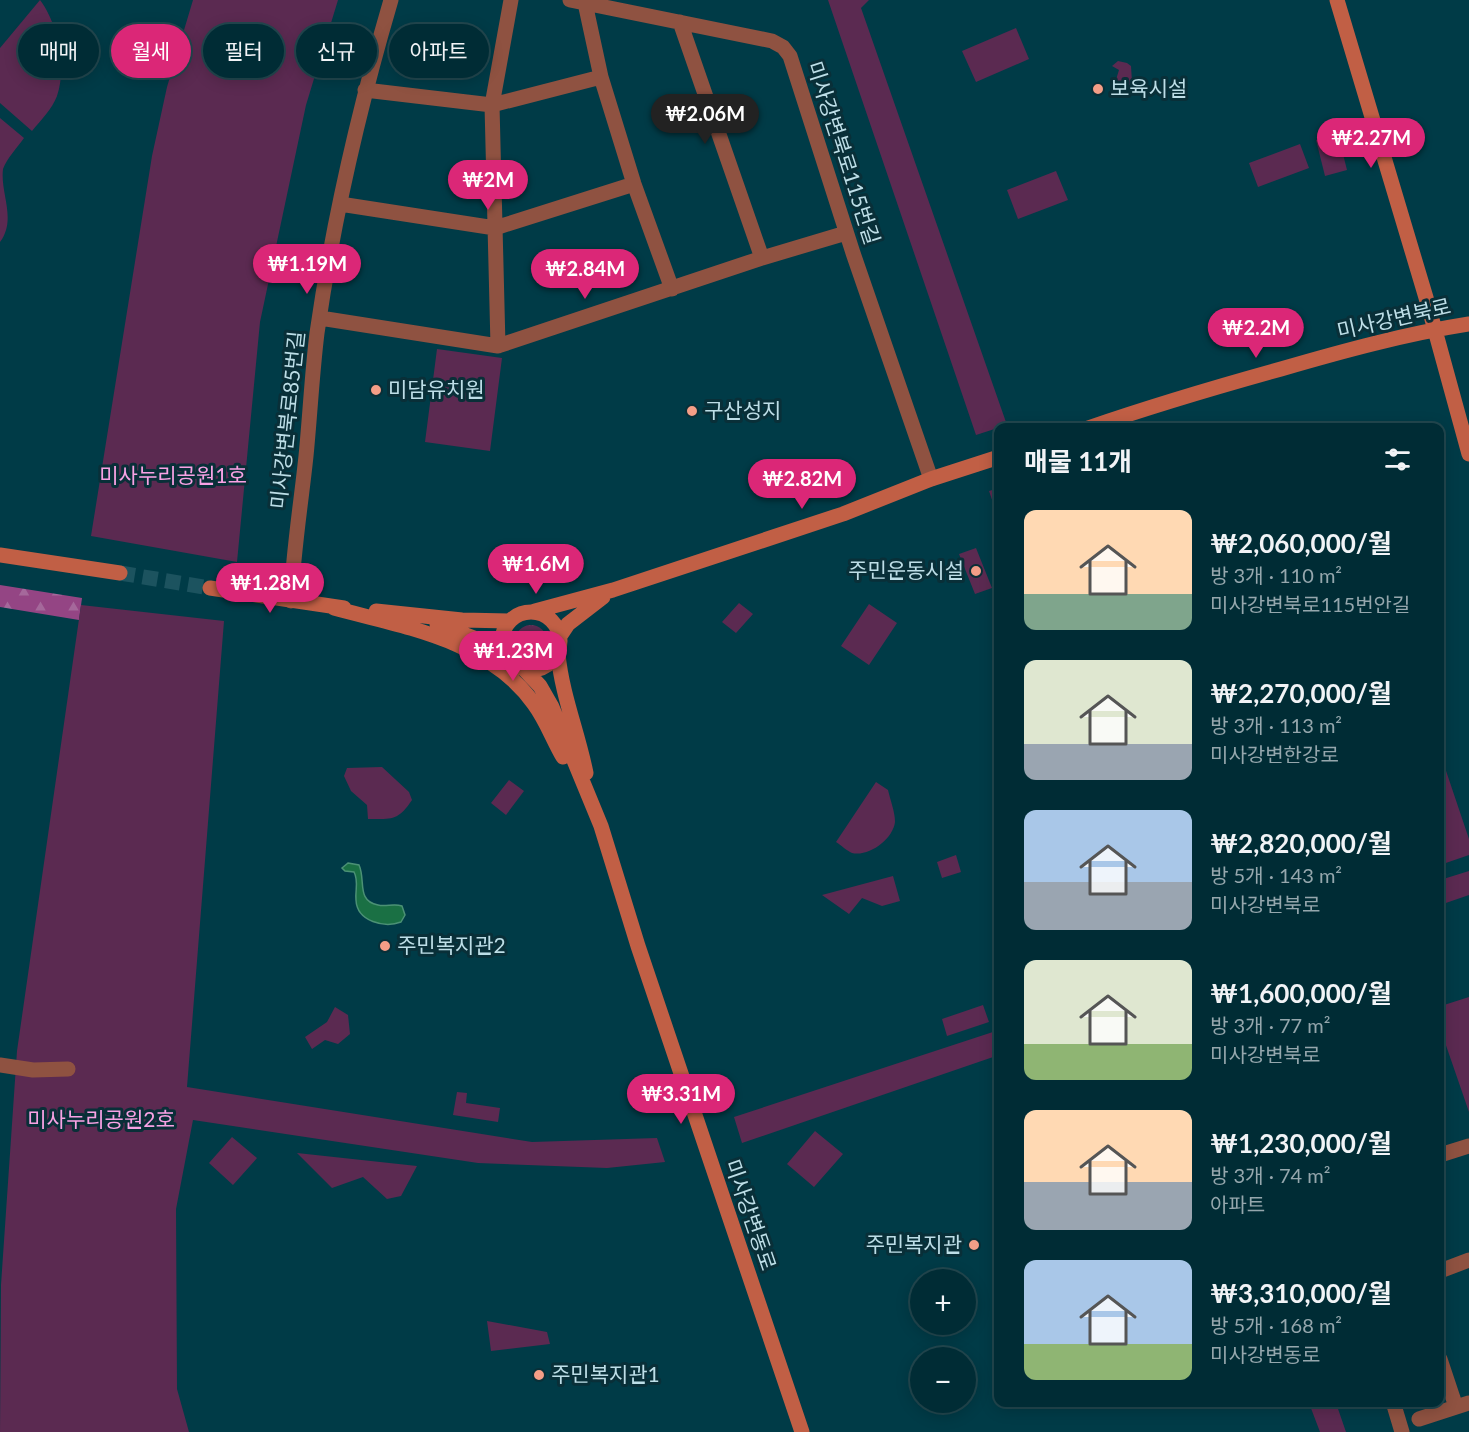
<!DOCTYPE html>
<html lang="ko">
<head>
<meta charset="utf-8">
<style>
	body { margin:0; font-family:Lato,"Noto Sans KR",sans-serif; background:#0a343d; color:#f1f3f6; height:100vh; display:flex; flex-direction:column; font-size:22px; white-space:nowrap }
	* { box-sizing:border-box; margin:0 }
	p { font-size:20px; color:#95a7ad }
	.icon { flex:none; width:33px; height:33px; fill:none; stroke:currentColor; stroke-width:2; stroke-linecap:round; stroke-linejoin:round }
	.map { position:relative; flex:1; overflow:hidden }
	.details { position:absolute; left:994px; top:423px; width:450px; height:984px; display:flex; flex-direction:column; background:#002c35; border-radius:12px; box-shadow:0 3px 15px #0003,0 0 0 2px #224850 }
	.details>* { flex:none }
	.guide { position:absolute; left:18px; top:24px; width:570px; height:54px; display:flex; gap:12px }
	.tools { position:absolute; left:910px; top:1269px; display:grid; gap:12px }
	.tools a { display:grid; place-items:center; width:66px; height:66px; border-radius:50%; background:#002c35; box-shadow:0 3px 15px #0003,0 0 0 2px #224850; font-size:30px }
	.price { position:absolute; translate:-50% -51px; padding:0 14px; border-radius:21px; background:#db2777; color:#fff; font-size:20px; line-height:39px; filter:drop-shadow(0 2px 3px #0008) }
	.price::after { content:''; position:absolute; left:50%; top:36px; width:18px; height:14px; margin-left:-9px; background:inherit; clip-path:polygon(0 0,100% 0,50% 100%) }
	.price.selected { background:#222; color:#fff }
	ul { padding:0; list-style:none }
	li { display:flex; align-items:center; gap:18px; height:150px; padding:0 30px }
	li span { display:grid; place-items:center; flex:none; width:168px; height:120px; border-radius:12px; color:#555 }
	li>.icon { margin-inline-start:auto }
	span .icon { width:72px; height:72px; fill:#fffc; stroke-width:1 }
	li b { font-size:26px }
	h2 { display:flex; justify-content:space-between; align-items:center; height:72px; padding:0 30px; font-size:26px }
	.tag { padding:0 21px; border-radius:27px; background:#002c35; box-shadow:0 3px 15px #0003,0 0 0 2px #224850; font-size:21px; line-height:54px }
	.tag.selected { background:#db2777; color:#fff }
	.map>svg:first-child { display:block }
	.grass { fill:url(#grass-tufts) }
	.forest { fill:url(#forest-firs) }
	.park { fill:#5b2a51 }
	.water { fill:#1a7044; stroke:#4b9175; stroke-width:1.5 }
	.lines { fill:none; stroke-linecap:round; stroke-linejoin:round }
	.secondary-tunnel { stroke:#1c535f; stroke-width:15; stroke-dasharray:15 8; stroke-linecap:butt }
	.street { stroke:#8f5241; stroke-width:15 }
	.secondary { stroke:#c15f45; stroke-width:15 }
	.poi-dot { fill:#f49e87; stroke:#092f38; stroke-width:2 }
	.labels { text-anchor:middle; stroke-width:6; stroke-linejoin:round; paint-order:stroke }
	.poi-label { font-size:21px; fill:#bddee7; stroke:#092f38; text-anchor:start }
	.street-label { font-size:21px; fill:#bddee7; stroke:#092f38 }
	.park-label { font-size:21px; fill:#f8a2e4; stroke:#092f38 }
</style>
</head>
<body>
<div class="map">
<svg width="1469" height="1432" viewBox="0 0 1469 1432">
	<defs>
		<pattern id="grass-tufts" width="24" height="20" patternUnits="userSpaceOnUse" patternTransform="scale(1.5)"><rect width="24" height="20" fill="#5b2a51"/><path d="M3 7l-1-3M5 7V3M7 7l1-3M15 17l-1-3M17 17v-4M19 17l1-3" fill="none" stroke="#71486a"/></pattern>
		<pattern id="forest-firs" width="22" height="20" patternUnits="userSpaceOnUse" patternTransform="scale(1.5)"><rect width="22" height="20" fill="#944584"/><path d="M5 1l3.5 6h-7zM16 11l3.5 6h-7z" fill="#a5689b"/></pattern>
	</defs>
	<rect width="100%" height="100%" fill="#003b47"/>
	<!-- grass -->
	<path class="grass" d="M515 641a16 16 0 1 1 32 0a16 16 0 1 1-32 0Z"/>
	<!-- forest -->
	<path class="forest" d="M0,585L82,598L79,620L0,607Z"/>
	<!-- park -->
	<path class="park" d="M40,0C58,24 67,67 57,96C52,109 41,120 32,131L0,103V48Z
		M193,0H338L306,105L260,322L237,562L91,536L152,156L167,87Z
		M828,0H869L861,8L1007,425L976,435Z
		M1016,28L1029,59L976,82L962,51Z
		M1118,61L1127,63L1131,66L1132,82L1129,94L1119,98L1111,96L1119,70L1112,66Z
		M0,118L24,138C17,148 7,158 3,169C0,194 17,219 0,242Z
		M1338,134L1347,170L1325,176L1316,140Z
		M1300,144L1309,168L1258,187L1249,163Z
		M1056,171L1068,200L1018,219L1007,190Z
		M437,349L502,358L490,451L425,442Z
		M999,488V520L989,491Z
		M976,548L992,588L975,594L959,554Z
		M739,603L753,614L736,633L722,622Z
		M869,604L897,623L869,665L841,646Z
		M81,605L224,621L187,1087L532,1142L657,1138L665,1162L607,1168L478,1163L193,1120L176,1209L177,1389L189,1432H0L1,1285L17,1051Z
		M1440,753L1469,839V855L1440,865Z
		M382,767L409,792L412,800C398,821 392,819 368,819L367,805L351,791L344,776L347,768Z
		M509,780L524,791L506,815L491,803Z
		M876,782L888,790C890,799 895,812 895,822C893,839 869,857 852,853C847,851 841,845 836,842Z
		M956,855L961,872L942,878L937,862Z
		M1469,871V895L1440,905V880Z
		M893,876L900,901L882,906L862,898L849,914L822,895Z
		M1469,997V1112L1440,1028V1012L1444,1005Z
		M983,1005L989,1022L947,1036L942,1019Z
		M335,1007L348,1015L350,1034L338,1044L325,1040L312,1049L305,1037L327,1022Z
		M999,1030V1055L742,1143L734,1117Z
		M457,1092L467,1093L466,1103L500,1108L498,1122L453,1115Z
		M815,1131L843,1154L814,1187L787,1164Z
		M232,1137L257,1158L233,1185L209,1163Z
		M297,1153L417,1166L401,1196L387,1199L363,1177L332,1188Z
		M487,1321L547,1332L550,1344L491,1351Z
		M1309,1403H1336L1346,1432H1320Z"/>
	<!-- water -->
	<path class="water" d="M348,863L359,865C366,880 356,901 378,905C386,907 394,903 402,906L405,915L401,922C385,928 357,922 356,900C355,890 359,881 354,872L345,871L342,868Z"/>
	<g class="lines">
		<!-- secondary-tunnel -->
		<path class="secondary-tunnel" d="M120,573L210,588"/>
		<!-- street -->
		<path class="street" d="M570,0L772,41L783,47L790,56L853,253L931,479
			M585,3L601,77L634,184L672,289
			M680,22L762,258
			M365,90L492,105L601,77
			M340,204L495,228L634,184
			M320,318L498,346L762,258L846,233
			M498,346L492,105L511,0
			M291,601C293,552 301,504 306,456C310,415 312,374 317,333C333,221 359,109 391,0
			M0,1065L33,1070L68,1069
			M1440,1155L1469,1146
			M1440,1271L1469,1260
			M1440,1359L1456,1407
			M1393,1402L1402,1432
			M1419,1419L1469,1403"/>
		<!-- secondary -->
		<path class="secondary" d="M1337,0L1427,301L1469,454
			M1088,428C1152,406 1216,387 1281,369C1343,351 1405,334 1469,324
			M0,555L120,573
			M210,588L344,608
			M334,608C404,627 489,640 534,704C546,720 553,740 563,757
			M376,611L462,620L509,621
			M535,611L613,590L843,514L931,479L999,457
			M502 641a29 29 0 1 1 58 0a29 29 0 1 1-58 0Z
			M437,624L503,649
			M560,636L568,624L603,597
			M558,654C562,695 578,733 586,773
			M524,669L540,686L552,707L601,826L638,946L802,1432"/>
	</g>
	<!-- markers -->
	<g class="poi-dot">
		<circle cx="1098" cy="89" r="6"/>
		<circle cx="376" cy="390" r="6"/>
		<circle cx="692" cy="411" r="6"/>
		<circle cx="976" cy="571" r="6"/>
		<circle cx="385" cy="946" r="6"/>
		<circle cx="974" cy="1245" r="6"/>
		<circle cx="539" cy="1375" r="6"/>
	</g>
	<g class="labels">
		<!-- poi labels -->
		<g class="poi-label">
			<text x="1110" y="96">보육시설</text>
			<text x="388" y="397">미담유치원</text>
			<text x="704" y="418">구산성지</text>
			<text x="964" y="578" text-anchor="end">주민운동시설</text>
			<text x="397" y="953">주민복지관2</text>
			<text x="962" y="1252" text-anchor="end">주민복지관</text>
			<text x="551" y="1382">주민복지관1</text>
		</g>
		<!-- street labels -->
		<g class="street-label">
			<text transform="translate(843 153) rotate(72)" y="7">미사강변북로115번길</text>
			<text transform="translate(1394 319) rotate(-13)" y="7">미사강변북로</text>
			<text transform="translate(288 420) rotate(-84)" y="7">미사강변북로85번길</text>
			<text transform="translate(750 1215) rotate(71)" y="7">미사강변동로</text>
		</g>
		<!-- park labels -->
		<g class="park-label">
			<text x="173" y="483">미사누리공원1호</text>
			<text x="101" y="1127">미사누리공원2호</text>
		</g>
	</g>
</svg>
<div class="tools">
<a>+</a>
<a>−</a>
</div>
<b class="price selected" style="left:705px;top:145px">₩2.06M</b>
<b class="price" style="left:1371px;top:169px">₩2.27M</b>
<b class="price" style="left:488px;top:211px">₩2M</b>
<b class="price" style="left:307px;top:295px">₩1.19M</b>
<b class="price" style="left:585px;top:300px">₩2.84M</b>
<b class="price" style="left:1256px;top:359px">₩2.2M</b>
<b class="price" style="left:802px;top:510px">₩2.82M</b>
<b class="price" style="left:536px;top:595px">₩1.6M</b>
<b class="price" style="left:270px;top:614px">₩1.28M</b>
<b class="price" style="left:513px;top:682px">₩1.23M</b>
<b class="price" style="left:681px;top:1125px">₩3.31M</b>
<div class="guide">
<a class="tag">매매</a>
<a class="tag selected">월세</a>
<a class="tag">필터</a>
<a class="tag">신규</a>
<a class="tag">아파트</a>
</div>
<section class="details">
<h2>매물 11개<svg class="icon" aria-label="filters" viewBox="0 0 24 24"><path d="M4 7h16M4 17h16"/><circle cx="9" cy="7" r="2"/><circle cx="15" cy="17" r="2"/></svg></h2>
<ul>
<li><span style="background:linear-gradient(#ffd9b3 70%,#7fa58c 0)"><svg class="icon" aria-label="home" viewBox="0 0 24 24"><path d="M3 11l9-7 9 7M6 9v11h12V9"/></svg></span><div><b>₩2,060,000/월</b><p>방 3개 · 110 m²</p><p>미사강변북로115번안길</p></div></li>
<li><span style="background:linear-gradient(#dfe7d0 70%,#9aa5b1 0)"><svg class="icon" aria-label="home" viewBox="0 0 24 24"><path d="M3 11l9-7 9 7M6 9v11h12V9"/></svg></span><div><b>₩2,270,000/월</b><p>방 3개 · 113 m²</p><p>미사강변한강로</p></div></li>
<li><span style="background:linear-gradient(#a9c7e8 60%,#9aa5b1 0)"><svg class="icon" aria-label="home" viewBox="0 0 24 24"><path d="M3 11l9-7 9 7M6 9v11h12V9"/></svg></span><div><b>₩2,820,000/월</b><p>방 5개 · 143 m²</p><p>미사강변북로</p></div></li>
<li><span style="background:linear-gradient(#dfe7d0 70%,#8fb573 0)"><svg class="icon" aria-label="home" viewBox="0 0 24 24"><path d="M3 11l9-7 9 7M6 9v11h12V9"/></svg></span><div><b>₩1,600,000/월</b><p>방 3개 · 77 m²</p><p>미사강변북로</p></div></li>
<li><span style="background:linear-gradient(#ffd9b3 60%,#9aa5b1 0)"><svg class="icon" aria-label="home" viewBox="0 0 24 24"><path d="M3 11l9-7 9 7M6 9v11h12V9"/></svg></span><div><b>₩1,230,000/월</b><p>방 3개 · 74 m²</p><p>아파트</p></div></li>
<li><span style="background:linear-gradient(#a9c7e8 70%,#8fb573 0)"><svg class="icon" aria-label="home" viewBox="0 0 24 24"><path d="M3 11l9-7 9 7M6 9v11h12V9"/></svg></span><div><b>₩3,310,000/월</b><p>방 5개 · 168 m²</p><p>미사강변동로</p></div></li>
</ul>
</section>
</div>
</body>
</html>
